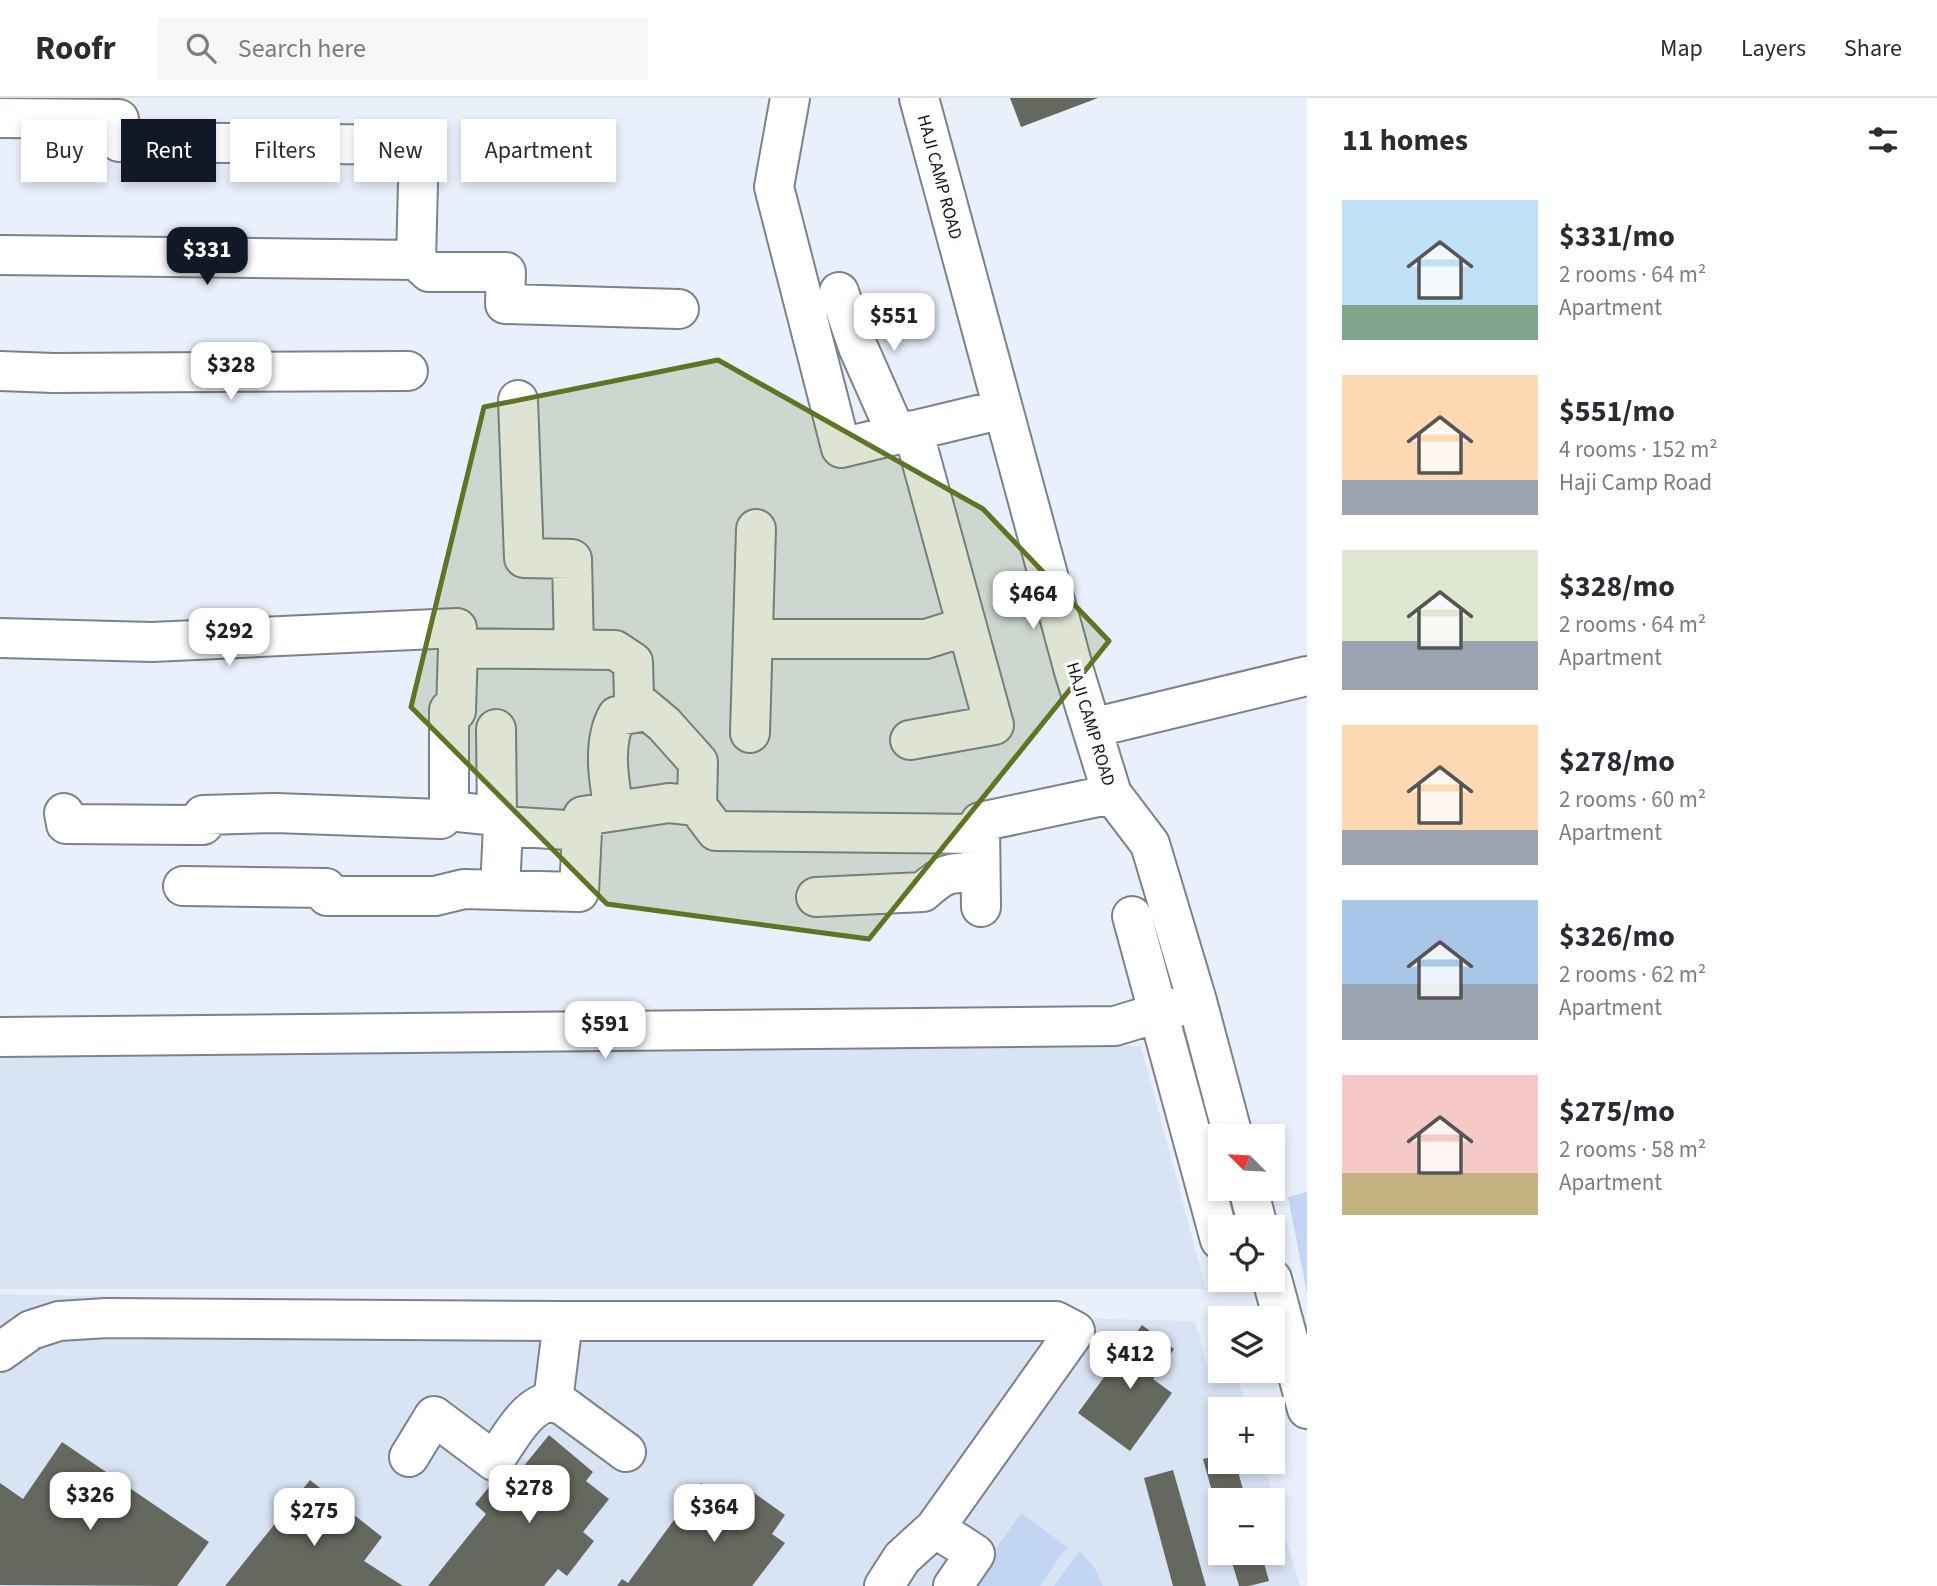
<!DOCTYPE html>
<html lang="en">
<head>
<meta charset="utf-8">
<style>
	body { margin:0; font-family:"Source Sans 3",sans-serif; background:#f7f7f7; color:#2b2b33; height:100vh; display:flex; flex-direction:column; font-size:26px; white-space:nowrap }
	* { box-sizing:border-box; margin:0 }
	p { font-size:23px; color:#7c7c81 }
	.icon { flex:none; width:38px; height:38px; fill:none; stroke:currentColor; stroke-width:2; stroke-linecap:round; stroke-linejoin:round }
	.map { position:relative; flex:1; overflow:hidden }
	.side { display:flex; flex-direction:column; background:#fff; width:630px }
	.side>* { flex:none }
	.guide { position:absolute; left:21px; top:21px; width:665px; height:63px; display:flex; gap:14px }
	.needle { width:46px; rotate:294deg }
	.fabs { position:absolute; left:1208px; top:1026px; display:grid; gap:14px }
	.fabs a { display:grid; place-items:center; width:77px; height:77px; border-radius:0px; background:#fff; box-shadow:0 4px 10px #0003; font-size:35px }
	.price { position:absolute; translate:-50% -60px; padding:0 16px; border-radius:14px; background:#fff; color:#222; font-size:23px; line-height:46px; filter:drop-shadow(0 2px 4px #0008) }
	.price::after { content:''; position:absolute; left:50%; top:42px; width:21px; height:16px; margin-left:-10px; background:inherit; clip-path:polygon(0 0,100% 0,50% 100%) }
	.price.selected { background:#111827; color:#fff }
	ul { padding:0; list-style:none }
	li { display:flex; align-items:center; gap:21px; height:175px; padding:0 35px }
	li span { display:grid; place-items:center; flex:none; width:196px; height:140px; border-radius:0px; color:#555 }
	li>.icon { margin-inline-start:auto }
	span .icon { width:84px; height:84px; fill:#fffc; stroke-width:1 }
	li b { font-size:30px }
	h2 { display:flex; justify-content:space-between; align-items:center; height:84px; padding:0 35px; font-size:30px }
	.pill { padding:0 24px; border-radius:0px; background:#fff; box-shadow:0 4px 10px #0003; font-size:24px; line-height:63px }
	.pill.selected { background:#111827; color:#fff }
	header { display:flex; align-items:center; gap:42px; box-sizing:border-box; height:98px; padding:0 35px; background:#fff; border-bottom:2px solid #e1e1e2 }
	header strong { font-size:33px }
	nav { display:flex; gap:38px; margin-inline-start:auto; font-size:24px }
	.search { width:490px; height:63px; background:#f7f7f7; display:flex; align-items:center; gap:18px; box-sizing:border-box; padding:0 24px; border-radius:0px; color:#7c7c81; font-size:26px }
	main { display:flex; flex:1; min-height:0 }
	.map>svg:first-child { display:block }
	.built { fill:#d8e3f4; fill-rule:evenodd }
	.green { fill:#c2d5f2 }
	.building { fill:#65685e }
	.lines { fill:none; stroke-linecap:round; stroke-linejoin:round }
	.minor-casing { stroke:#7c828b; stroke-width:42 }
	.minor { stroke:#fff; stroke-width:38 }
	.marked { fill:#5f7424; fill-opacity:0.2; stroke:#5f7424; stroke-width:5; stroke-linejoin:round }
	.labels { text-anchor:middle; stroke-width:7; stroke-linejoin:round; paint-order:stroke }
	.street-label { font-size:18px; fill:#14171a; stroke:#fdfdfd }
</style>
</head>
<body>
<header>
<strong>Roofr</strong>
<div class="search"><svg class="icon" aria-label="search" viewBox="0 0 24 24"><circle cx="10" cy="10" r="6"/><path d="M15 15l6 6"/></svg>Search here</div>
<nav><a>Map</a><a>Layers</a><a>Share</a></nav>
</header>
<main>
<div class="map">
<svg width="1307" height="1488" viewBox="0 0 1307 1488">
	<rect width="100%" height="100%" fill="#e9f0fb"/>
	<!-- built -->
	<path class="built" d="M0,943L1141,948L1206,1191H0Z
		M0,1196L1195,1223L1207,1267L1237,1278L1247,1311H1220V1363H1263L1300,1488H0ZM1220,1402H1272V1454H1220Z"/>
	<!-- green -->
	<path class="green" d="M1307,1094V1195L1288,1099Z
		M1021,1415L1067,1449L1040,1488H980L973,1483Z
		M1079,1453L1095,1470L1103,1488H1054Z"/>
	<!-- building -->
	<path class="building" d="M1010,0H1098L1021,29Z
		M1142,1227L1174,1251L1153,1281L1172,1295L1130,1353L1078,1315Z
		M549,1337L593,1374L586,1383L609,1401L583,1434L594,1443L567,1478L558,1471L544,1488H428L486,1416L475,1406L499,1377L510,1385Z
		M62,1344L209,1444L177,1488L0,1487V1385L23,1401Z
		M1220,1357V1363H1235L1246,1402H1220L1219,1418L1203,1361Z
		M1173,1372L1206,1488H1173L1144,1380Z
		M310,1382L382,1439L364,1463L403,1488H225Z
		M701,1385L736,1410L750,1392L785,1417L772,1436L785,1445L752,1488H617L622,1481L628,1485Z
		M1229,1454H1261L1269,1483L1249,1488H1239Z"/>
	<g class="lines">
		<defs>
			<path id="minor" d="M790,0L774,89L841,350L1003,311
				M919,0L1074,573L1112,696L1150,746L1197,903L1233,1038
				M0,20L119,21V44L419,47L416,162
				M0,157L416,162L429,174H506L505,206L679,211
				M839,194L858,249L897,337
				M0,273L53,275L408,273
				M518,302L524,460L572,461L574,551
				M0,540L152,544L457,530
				M753,541H926L967,528
				M1092,630L1307,578
				M496,631L497,718L503,728L500,792
				M750,635L756,431
				M910,642L994,627L913,332
				M449,713V612L456,613L458,550L615,552L633,564L634,601L664,626L698,664L697,708
				M614,713C609,684 602,645 617,618L646,613
				M64,715L66,726L194,727H203V717L275,715L441,721L449,713L497,718
				M503,728L582,733L583,718L669,705L697,708L716,733L980,736
				M183,788L326,790L327,798H435L464,791L579,794L582,733
				M816,799L923,794C946,773 950,775 980,774
				M981,809L980,724L1112,696
				M1132,818L1220,1142
				M0,939L1115,928L1197,903
				M1248,1090L1258,1129
				M1272,1181L1307,1311
				M0,1254L31,1232L59,1223L107,1220L563,1223H1056L1075,1233L935,1430L902,1460L884,1488
				M553,1303L565,1309L626,1354
				M409,1359L434,1318L494,1363C509,1342 526,1306 553,1303L563,1223
				M935,1430L975,1456L953,1488"/>
		</defs>
		<!-- minor casing -->
		<use href="#minor" class="minor-casing"/>
		<!-- minor -->
		<use href="#minor" class="minor"/>
	</g>
	<!-- marked area -->
	<path class="marked" d="M718,262L983,411L1109,543L869,841L607,806L411,609L484,309Z"/>
	<g class="labels">
		<!-- street labels -->
		<g class="street-label">
			<text transform="translate(940 79) rotate(75)" y="6">HAJI CAMP ROAD</text>
			<text transform="translate(1091 626) rotate(73)" y="6">HAJI CAMP ROAD</text>
		</g>
	</g>
</svg>
<div class="fabs">
<a><svg class="needle" viewBox="-14 -14 28 28"><path d="M0-13l5 13h-10z" fill="#e53935"/><path d="M0 13l5-13h-10z" fill="#7c7c81"/></svg></a>
<a><svg class="icon" aria-label="locate" viewBox="0 0 24 24"><circle cx="12" cy="12" r="6"/><path d="M12 2v4M12 18v4M2 12h4M18 12h4"/></svg></a>
<a><svg class="icon" aria-label="layers" viewBox="0 0 24 24"><path d="M12 4l9 5-9 5-9-5zM3 14l9 5 9-5"/></svg></a>
<a>+</a>
<a>−</a>
</div>
<b class="price selected" style="left:207px;top:189px">$331</b>
<b class="price" style="left:894px;top:255px">$551</b>
<b class="price" style="left:231px;top:304px">$328</b>
<b class="price" style="left:1033px;top:533px">$464</b>
<b class="price" style="left:229px;top:570px">$292</b>
<b class="price" style="left:605px;top:963px">$591</b>
<b class="price" style="left:1130px;top:1293px">$412</b>
<b class="price" style="left:529px;top:1427px">$278</b>
<b class="price" style="left:90px;top:1434px">$326</b>
<b class="price" style="left:714px;top:1446px">$364</b>
<b class="price" style="left:314px;top:1450px">$275</b>
<div class="guide">
<a class="pill">Buy</a>
<a class="pill selected">Rent</a>
<a class="pill">Filters</a>
<a class="pill">New</a>
<a class="pill">Apartment</a>
</div>
</div>
<section class="side">
<h2>11 homes<svg class="icon" aria-label="filters" viewBox="0 0 24 24"><path d="M4 7h16M4 17h16"/><circle cx="9" cy="7" r="2"/><circle cx="15" cy="17" r="2"/></svg></h2>
<ul>
<li><span style="background:linear-gradient(#bfe0f5 75%,#7fa58c 0)"><svg class="icon" aria-label="home" viewBox="0 0 24 24"><path d="M3 11l9-7 9 7M6 9v11h12V9"/></svg></span><div><b>$331/mo</b><p>2 rooms · 64 m²</p><p>Apartment</p></div></li>
<li><span style="background:linear-gradient(#ffd9b3 75%,#9aa5b1 0)"><svg class="icon" aria-label="home" viewBox="0 0 24 24"><path d="M3 11l9-7 9 7M6 9v11h12V9"/></svg></span><div><b>$551/mo</b><p>4 rooms · 152 m²</p><p>Haji Camp Road</p></div></li>
<li><span style="background:linear-gradient(#dfe7d0 65%,#9aa5b1 0)"><svg class="icon" aria-label="home" viewBox="0 0 24 24"><path d="M3 11l9-7 9 7M6 9v11h12V9"/></svg></span><div><b>$328/mo</b><p>2 rooms · 64 m²</p><p>Apartment</p></div></li>
<li><span style="background:linear-gradient(#ffd9b3 75%,#9aa5b1 0)"><svg class="icon" aria-label="home" viewBox="0 0 24 24"><path d="M3 11l9-7 9 7M6 9v11h12V9"/></svg></span><div><b>$278/mo</b><p>2 rooms · 60 m²</p><p>Apartment</p></div></li>
<li><span style="background:linear-gradient(#a9c7e8 60%,#9aa5b1 0)"><svg class="icon" aria-label="home" viewBox="0 0 24 24"><path d="M3 11l9-7 9 7M6 9v11h12V9"/></svg></span><div><b>$326/mo</b><p>2 rooms · 62 m²</p><p>Apartment</p></div></li>
<li><span style="background:linear-gradient(#f6c9c9 70%,#c2b280 0)"><svg class="icon" aria-label="home" viewBox="0 0 24 24"><path d="M3 11l9-7 9 7M6 9v11h12V9"/></svg></span><div><b>$275/mo</b><p>2 rooms · 58 m²</p><p>Apartment</p></div></li>
</ul>
</section>
</main>
</body>
</html>
